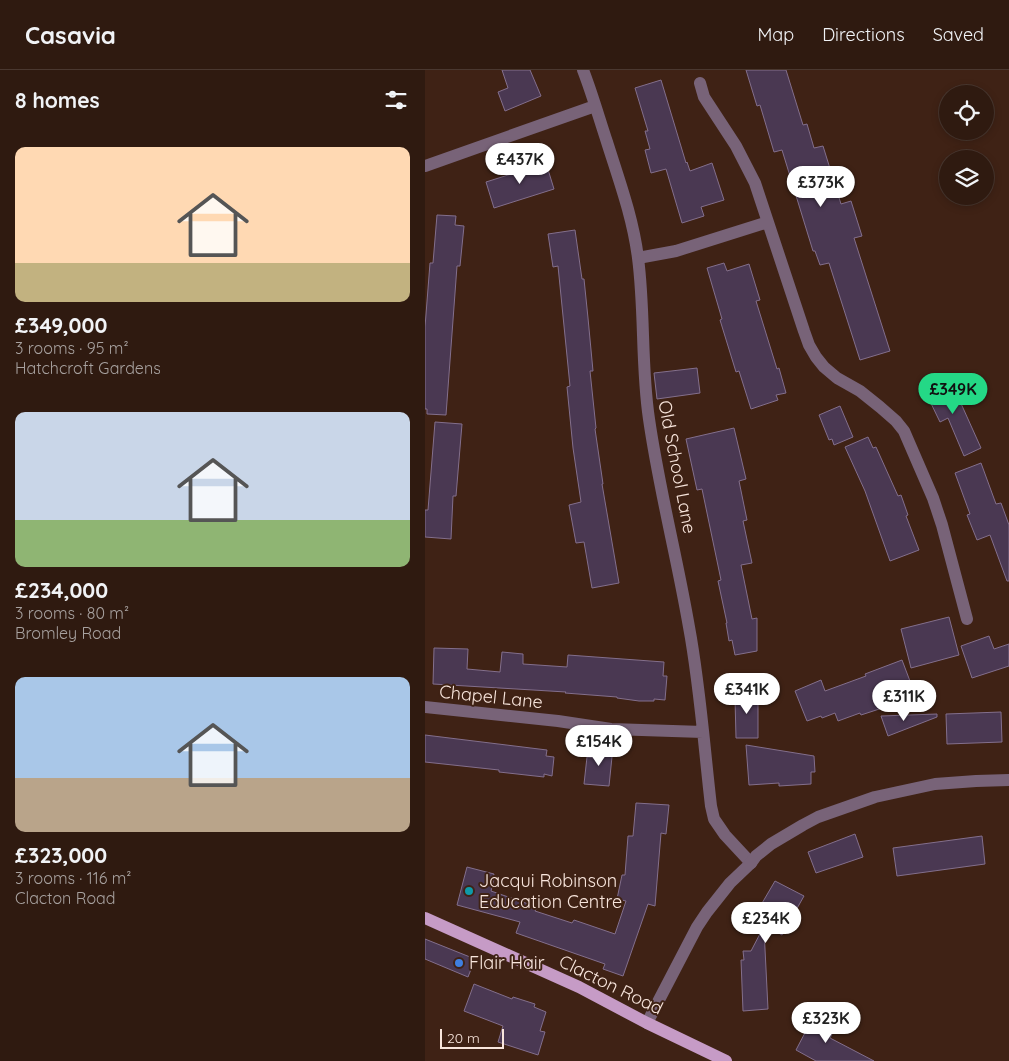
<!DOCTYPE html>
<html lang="en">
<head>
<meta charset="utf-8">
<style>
	body { margin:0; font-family:Quicksand,sans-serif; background:#3b271e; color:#f1f3f6; height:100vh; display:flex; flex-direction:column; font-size:19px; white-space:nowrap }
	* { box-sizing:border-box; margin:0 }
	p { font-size:16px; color:#a7a19f }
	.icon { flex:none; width:28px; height:28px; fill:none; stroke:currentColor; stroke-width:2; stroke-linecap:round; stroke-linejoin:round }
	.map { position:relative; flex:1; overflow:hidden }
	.side { display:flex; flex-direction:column; background:#2f1a10; width:425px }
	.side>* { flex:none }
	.buttons { position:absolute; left:514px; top:15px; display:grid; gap:10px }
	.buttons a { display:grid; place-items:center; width:55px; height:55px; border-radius:50%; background:#2f1a10; box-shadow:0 2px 8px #0003,0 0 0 1px #4a3830; font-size:25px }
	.scale { position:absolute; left:15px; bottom:12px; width:64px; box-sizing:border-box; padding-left:5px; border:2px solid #f8e5dc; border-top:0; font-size:14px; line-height:18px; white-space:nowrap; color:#f8e5dc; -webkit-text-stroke:4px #3f2215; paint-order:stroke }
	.price { position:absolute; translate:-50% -42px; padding:0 11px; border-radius:18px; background:#fff; color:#222; font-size:16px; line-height:32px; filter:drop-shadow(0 1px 2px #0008) }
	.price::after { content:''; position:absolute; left:50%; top:30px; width:15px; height:11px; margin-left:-8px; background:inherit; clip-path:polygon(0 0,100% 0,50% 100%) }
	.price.on { background:#24d886; color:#111 }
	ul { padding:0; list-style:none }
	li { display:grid; align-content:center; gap:10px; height:265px; padding:0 15px }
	li span { display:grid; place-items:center; height:155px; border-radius:10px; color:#555 }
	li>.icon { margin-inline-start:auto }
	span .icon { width:90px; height:90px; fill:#fffc; stroke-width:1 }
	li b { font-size:21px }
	h2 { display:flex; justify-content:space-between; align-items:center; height:60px; padding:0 15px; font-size:21px }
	header { display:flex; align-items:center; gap:30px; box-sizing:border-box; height:70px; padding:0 25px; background:#2f1a10; border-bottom:1px solid #4a3830 }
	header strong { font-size:24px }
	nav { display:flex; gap:28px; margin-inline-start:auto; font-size:18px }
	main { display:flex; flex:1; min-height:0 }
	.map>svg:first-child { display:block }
	.building { fill:#4a3852; stroke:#836f8c }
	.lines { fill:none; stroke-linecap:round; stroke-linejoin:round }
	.minor { stroke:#786378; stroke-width:12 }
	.tertiary { stroke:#786378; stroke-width:12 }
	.primary { stroke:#c69bc6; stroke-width:12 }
	.culture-dot { fill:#0f9aa8; stroke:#3f2215; stroke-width:2 }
	.shop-dot { fill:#3f7fe0; stroke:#3f2215; stroke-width:2 }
	.labels { text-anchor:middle; stroke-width:4; stroke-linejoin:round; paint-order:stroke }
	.street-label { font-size:18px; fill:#f8e5dc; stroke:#3f2215 }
	.poi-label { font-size:18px; fill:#f8e5dc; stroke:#3f2215; text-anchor:start }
</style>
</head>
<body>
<header>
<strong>Casavia</strong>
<nav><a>Map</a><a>Directions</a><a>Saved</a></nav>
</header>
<main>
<section class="side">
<h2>8 homes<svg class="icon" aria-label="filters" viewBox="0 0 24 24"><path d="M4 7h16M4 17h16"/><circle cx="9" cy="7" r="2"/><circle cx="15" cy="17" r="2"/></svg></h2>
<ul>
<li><span style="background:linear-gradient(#ffd9b3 75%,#c2b280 0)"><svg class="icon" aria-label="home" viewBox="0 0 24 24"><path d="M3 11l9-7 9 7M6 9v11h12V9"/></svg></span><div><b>£349,000</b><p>3 rooms · 95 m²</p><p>Hatchcroft Gardens</p></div></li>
<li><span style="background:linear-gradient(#c9d6e8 70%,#8fb573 0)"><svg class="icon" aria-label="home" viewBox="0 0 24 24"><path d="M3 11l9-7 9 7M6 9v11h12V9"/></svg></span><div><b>£234,000</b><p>3 rooms · 80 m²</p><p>Bromley Road</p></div></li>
<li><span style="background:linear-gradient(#a9c7e8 65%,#b9a48a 0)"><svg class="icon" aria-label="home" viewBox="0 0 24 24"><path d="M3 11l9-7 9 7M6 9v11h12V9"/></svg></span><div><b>£323,000</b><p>3 rooms · 116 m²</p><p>Clacton Road</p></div></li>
</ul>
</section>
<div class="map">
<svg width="584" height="991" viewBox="0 0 584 991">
	<rect width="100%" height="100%" fill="#3f2215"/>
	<!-- building -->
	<path class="building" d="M77,0H105L116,26L80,41L73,22L83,18Z
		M321,0H361L378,55L382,54L389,78L398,76L416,134L426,131L437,166L429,168L465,281L435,290L404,193L395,195L390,181H388L357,80L349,82L335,35L332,36Z
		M236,10L261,93L262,92L265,101L287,93L299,130L276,137L279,146L257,153L241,99L226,103L220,80L225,79L220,61H223L210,18Z
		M121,93L129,119L69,138L61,112Z
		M12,145L31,146L30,155L39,156L35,196H32L21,345L2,344V339H0V257L5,193H8Z
		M150,160L157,209H159L163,248L168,301H165L171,358L170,359L178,414H177L194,513L167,518L159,472L151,473L144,435L156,432L148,378L142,317L145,316L133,196L128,197L123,164Z
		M299,193L302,201L324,194L335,230L331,231L352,299L354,298L361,323L351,325L353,330L326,339L314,301L311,302L295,250L297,249L282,198Z
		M272,298L275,323L232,329L229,303Z
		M525,309L556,378L539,386L523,348L515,352L500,321Z
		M415,336L428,367L409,375L407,369L404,370L394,345Z
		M10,352L37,354L31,426H28L26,469L0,467V440H3Z
		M309,358L321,409L314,411L322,450L318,451L327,493L316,495L327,549L332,548V581L310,585L307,570L304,571L301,553H302L293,511L296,510L277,419L272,420L261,369Z
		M443,367L448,378L451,377L473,426L476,425L483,445L481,446L494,480L465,491L440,421L420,377Z
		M556,393L571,434L576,433L584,455V511H582L565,465L552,470L542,445L545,444L530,403Z
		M524,547L534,585L486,598L476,559Z
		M564,566L569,579L584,574V596L547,608L536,576Z
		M9,578L43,579L42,599L75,602L77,582L98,584V594L142,597L143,585L239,592L238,606H242L240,630L229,629V631H214L192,628V627L140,623L141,622L8,614Z
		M477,590L491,627L436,645L435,643L413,651L410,643L397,648L396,646L382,651L370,621L396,610L400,621L441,606L440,604Z
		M312,621H333V668H311L310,628H312Z
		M576,642L577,672L522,674L521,644Z
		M512,644V647L463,666L456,646Z
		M0,665L122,680L121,686L129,687L127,706L119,704V707L74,702V700L0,692Z
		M321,675L389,686L390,702H386V714L354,716V713L324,715Z
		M171,676L188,677L184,716L159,714L162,687L170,688Z
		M211,733L244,735L241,764L236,763L230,836L223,834L198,906L178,899L180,894L91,863L95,852L32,835L42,797L69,804L68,808L69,809L66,821L112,837L110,841L147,853L149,850L190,864L201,831L192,829L197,805H200L203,766H208Z
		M430,764L438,787L391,803L383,782Z
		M557,766L560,794L472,806L468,778Z
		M350,811L379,826L357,865L350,861L348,864L339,859L343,939L318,941L316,890H319L318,881H326L338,858L326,852Z
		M0,869L50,889L43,907L0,889Z
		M49,914L87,929L88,927L110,934L109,937L121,942L115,961L120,962L113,985L73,972L78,956L39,941Z
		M395,945L412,954L405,968L449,991H391L371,980L383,957L387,959Z"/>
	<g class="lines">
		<!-- minor -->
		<path class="minor" d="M158,0C167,23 174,48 182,72C194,110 208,148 213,188C220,242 216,296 224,349C234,419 252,487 264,557C275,616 279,676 286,736L289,749L300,765L326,793
			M275,13L279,27L311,76L330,113L379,261L384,275L391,287L399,297L412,308L435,321L455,337L471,351L479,361L508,428L517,455L542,549
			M0,96L170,36
			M213,188L251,181L343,152
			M0,637L133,651L186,659L278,662"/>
		<!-- tertiary -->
		<path class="tertiary" d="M222,953L272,857L282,842L305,813L326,793L331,786L346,774L378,755L393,747L450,727L510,714L551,711L584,710"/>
		<!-- primary -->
		<path class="primary" d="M0,848L154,917L222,953L301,991"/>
	</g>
	<!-- markers -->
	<circle class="culture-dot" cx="44" cy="821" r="5"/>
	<circle class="shop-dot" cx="34" cy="893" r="5"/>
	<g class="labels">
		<!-- street labels -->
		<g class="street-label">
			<text transform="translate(252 397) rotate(79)" y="6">Old School Lane</text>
			<text transform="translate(66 627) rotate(6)" y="6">Chapel Lane</text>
			<text transform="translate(186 915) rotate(26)" y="6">Clacton Road</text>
		</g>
		<!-- poi labels -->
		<g class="poi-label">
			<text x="54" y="817">Jacqui Robinson<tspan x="54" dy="21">Education Centre</tspan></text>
			<text x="44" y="899">Flair Hair</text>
		</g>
	</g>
</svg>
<div class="buttons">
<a><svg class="icon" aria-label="locate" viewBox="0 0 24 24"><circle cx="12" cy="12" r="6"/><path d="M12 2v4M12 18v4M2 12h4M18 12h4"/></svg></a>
<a><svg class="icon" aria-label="layers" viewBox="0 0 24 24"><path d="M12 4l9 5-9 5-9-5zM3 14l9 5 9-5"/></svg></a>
</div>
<div class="scale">20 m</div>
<b class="price" style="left:95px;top:115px">£437K</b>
<b class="price" style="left:396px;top:138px">£373K</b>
<b class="price on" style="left:528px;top:345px">£349K</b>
<b class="price" style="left:322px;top:645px">£341K</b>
<b class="price" style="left:479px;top:652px">£311K</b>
<b class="price" style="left:174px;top:697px">£154K</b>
<b class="price" style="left:341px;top:874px">£234K</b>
<b class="price" style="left:401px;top:974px">£323K</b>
</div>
</main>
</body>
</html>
